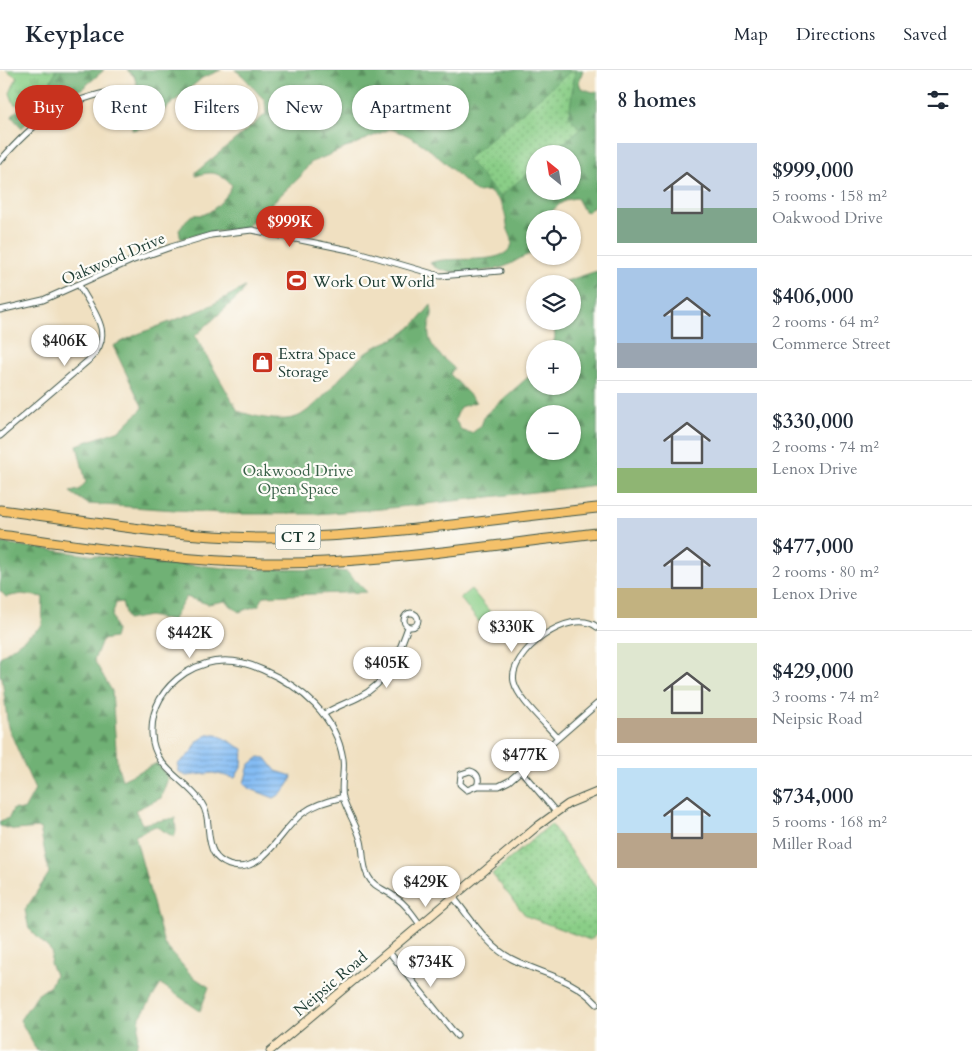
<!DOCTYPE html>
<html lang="en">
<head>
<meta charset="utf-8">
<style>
	body { margin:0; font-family:Cardo,serif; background:#f2f2f3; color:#1f2937; height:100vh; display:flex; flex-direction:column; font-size:19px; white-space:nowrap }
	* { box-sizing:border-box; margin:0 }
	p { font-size:16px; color:#747a83 }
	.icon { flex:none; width:28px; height:28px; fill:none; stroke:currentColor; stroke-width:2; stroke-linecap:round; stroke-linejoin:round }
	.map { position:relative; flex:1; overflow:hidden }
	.panel { display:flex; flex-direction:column; background:#fff; width:375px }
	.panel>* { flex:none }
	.guide { position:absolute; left:15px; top:15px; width:475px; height:45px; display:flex; gap:10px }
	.needle { width:32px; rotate:330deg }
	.controls { position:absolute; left:526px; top:75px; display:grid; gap:10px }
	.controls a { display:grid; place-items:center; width:55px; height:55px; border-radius:50%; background:#fff; box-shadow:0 1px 4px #0004; font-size:25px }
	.price { position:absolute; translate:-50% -42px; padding:0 11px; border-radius:18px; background:#fff; color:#222; font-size:16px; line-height:32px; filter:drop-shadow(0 1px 2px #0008) }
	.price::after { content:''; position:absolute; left:50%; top:30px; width:15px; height:11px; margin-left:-8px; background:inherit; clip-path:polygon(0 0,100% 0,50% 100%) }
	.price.active { background:#c8321e; color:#fff }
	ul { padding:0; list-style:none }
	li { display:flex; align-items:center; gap:15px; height:125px; padding:0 20px }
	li+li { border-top:1px solid #e0e1e3 }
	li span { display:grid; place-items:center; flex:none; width:140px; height:100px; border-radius:0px; color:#555 }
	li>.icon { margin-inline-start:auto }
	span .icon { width:60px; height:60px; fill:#fffc; stroke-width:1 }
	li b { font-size:21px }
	h2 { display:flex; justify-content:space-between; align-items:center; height:60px; padding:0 20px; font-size:21px }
	.pill { padding:0 18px; border-radius:22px; background:#fff; box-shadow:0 1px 4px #0004; font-size:18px; line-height:45px }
	.pill.active { background:#c8321e; color:#fff }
	header { display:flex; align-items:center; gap:30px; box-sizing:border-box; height:70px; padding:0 25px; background:#fff; border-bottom:1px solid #e0e1e3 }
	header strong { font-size:24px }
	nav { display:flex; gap:28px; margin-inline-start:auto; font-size:18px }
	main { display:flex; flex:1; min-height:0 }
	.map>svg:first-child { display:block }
	.grass { fill:url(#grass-tufts); stroke:#54865e }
	.forest { fill:url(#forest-firs); stroke:#477754; fill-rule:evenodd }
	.park { fill:url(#park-dots); stroke:#54865e }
	.pitch { fill:#8ace87; stroke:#54865e }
	.water { fill:url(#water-rules); stroke:#527c94 }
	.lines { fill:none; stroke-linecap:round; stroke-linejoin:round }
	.street-casing { stroke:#3e5549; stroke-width:7 }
	.secondary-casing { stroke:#3e5549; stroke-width:9 }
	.highway-casing { stroke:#3e5549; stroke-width:11 }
	.street { stroke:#fff; stroke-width:5 }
	.secondary { stroke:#fbe6c4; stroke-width:7 }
	.highway { stroke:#f5c16b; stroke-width:9 }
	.labels { text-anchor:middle; stroke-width:4.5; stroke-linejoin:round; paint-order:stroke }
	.shield { fill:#fdfcf7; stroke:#62766e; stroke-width:1 }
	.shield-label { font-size:15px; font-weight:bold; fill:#1f3d34 }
	.street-label { font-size:16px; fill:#1f3d34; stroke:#fdfcf7 }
	.poi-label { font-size:16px; fill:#1f3d34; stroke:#fdfcf7; text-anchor:start }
	.park-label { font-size:16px; fill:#3a6149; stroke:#fdfcf7 }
</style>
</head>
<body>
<header>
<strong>Keyplace</strong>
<nav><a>Map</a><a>Directions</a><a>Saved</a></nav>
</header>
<main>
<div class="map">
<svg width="597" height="981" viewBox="0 0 597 981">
	<defs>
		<pattern id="grass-tufts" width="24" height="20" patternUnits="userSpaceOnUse" patternTransform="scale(1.25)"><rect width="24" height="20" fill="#8ace87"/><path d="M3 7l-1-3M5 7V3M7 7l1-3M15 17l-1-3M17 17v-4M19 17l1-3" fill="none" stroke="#70a86f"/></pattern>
		<pattern id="forest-firs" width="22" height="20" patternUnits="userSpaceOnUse" patternTransform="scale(1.25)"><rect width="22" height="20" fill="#6fb174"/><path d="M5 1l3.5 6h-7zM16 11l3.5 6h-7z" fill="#5b9160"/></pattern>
		<pattern id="park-dots" width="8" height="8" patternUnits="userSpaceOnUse" patternTransform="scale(1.25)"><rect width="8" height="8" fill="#8ace87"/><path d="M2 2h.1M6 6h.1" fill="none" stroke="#70a86f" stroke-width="1.8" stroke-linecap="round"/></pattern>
		<pattern id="water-rules" width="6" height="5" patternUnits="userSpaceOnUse" patternTransform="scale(1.25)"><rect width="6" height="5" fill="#84bcf4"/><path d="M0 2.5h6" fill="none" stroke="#6b9ac6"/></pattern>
	</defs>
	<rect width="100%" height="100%" fill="#fdfcf7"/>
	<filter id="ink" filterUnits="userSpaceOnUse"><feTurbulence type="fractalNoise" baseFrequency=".02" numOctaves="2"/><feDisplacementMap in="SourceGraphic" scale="10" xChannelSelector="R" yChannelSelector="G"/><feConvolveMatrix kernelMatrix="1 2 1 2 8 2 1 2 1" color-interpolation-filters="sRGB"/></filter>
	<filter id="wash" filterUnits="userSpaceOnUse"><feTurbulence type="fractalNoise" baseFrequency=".0096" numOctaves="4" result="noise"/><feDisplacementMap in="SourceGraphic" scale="20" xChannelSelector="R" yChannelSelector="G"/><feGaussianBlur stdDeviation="1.12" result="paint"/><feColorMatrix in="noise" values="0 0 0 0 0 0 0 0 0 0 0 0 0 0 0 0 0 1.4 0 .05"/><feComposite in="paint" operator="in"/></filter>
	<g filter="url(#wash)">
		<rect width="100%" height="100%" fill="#f0e0c1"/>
		<!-- grass -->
		<path class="grass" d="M6,0H56C53,13 41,33 26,35C22,36 18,34 14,34L10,23L17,7Z"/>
		<!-- forest -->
		<path class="forest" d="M56,0H104L83,18L42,38L22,58L12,47L14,43L46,22Z
			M127,0H221L202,8L143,58L132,60L133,43L140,24L134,6Z
			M235,0H583L579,12L581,18L593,22L597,21V133L588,142L584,141L577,128C564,128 553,138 547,149H535V183C523,185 517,191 506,196C492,202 439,207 430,193C448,184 506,198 512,174C513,168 508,162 507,156C505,139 502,131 488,121L476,122C451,100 424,67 390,59L310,93L300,107L245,158L203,163L181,169L179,160C183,156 187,147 193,145C197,144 201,146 205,144C215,140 229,125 232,115C218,103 214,100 196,106V102L266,44L265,30C254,21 247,7 235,0ZM535,84H572V121H535Z
			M597,201V415L381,439L316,444H234L88,434L70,422L79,420L86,412L77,375L120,360L143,338L113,276L138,264L204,239L245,217L241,224L195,266L238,341C255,347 284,354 301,345C327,329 343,300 367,282C378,274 391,271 401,265C413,257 422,246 431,235C434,249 430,246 429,258C426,275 443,288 454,298L450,304L476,332L460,337L455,350L462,361L472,363L481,356L485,345L535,301V316H572V279H552L555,267L553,251H572V214H557ZM535,344H572V381H535Z
			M0,473L96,486L236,499L329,500L347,502L367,522L264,526L259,535L239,542L225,531L208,534L186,527L172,551L149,546L127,550L122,532L116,533L112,546L116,561L114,568L102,570L94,590L112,621L117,694L122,710L157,693L168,708L161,728L135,740L142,754L175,748L176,761L174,767L155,756L135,766L164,874L192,906L209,917L200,941L161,914L140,947L136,981H37L20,950L37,925L50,916L55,905L50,893L52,882L29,859L25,840L49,803L40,758L15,760L0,756V751L9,748L13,739L24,740L35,720L8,657L2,607L0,606V587L42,556L43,527L21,524L6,527L0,521Z"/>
		<!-- park -->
		<path class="park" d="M572,0H575L569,46L580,59L551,84H535V97L500,127L467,89Z
			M551,754L597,819V864L590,870L526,846L492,804Z"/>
		<!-- pitch -->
		<path class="pitch" d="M471,519L491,543L479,552L460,528Z"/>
		<!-- water -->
		<path class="water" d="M209,664L218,665L243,679L242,696L235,708L213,703L186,706L179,702L178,694L192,682L198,671Z
			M259,687L266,688L276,701L292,706C291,714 281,725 274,728L248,718L244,713L249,695Z"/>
	</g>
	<g filter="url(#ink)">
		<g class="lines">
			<defs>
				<path id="street" d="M0,91C34,52 58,33 109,22
					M0,240L43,230L131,191L171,177L211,165L252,160L354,181L440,206L500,201
					M0,366L90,289C116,264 93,241 79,215
					M404 550a7 7 0 1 1 14 0a7 7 0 1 1-14 0Z
					M324,644C335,637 347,633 359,627C388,613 398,585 408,557
					M557,667C545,653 518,629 514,612C507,584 570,536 597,557
					M521,701L556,742
					M477,716C480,709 478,703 470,701L461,704L460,714L467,720L477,716H499L509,711L597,634
					M343,727C329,731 315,734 303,743C280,759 263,807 229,795C224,793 217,789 214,783C205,767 212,748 201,732C184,708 153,698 152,664C151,637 163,618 185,603C210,587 237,588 263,600C302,617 336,646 343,689C345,701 340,716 343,728C348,743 357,756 361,771C364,783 362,795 368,806C373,817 386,820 395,827C406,834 413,845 421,856
					M454,828C471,849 488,877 512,889C543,905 572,907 597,934
					M389,882L457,966"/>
				<path id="secondary" d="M270,981L539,755L568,734L597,722"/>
				<path id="highway" d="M0,440C86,451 172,467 259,468C372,468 485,450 597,438
					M0,465C92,477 184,493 278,493C384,493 491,475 597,463"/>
			</defs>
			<!-- street casing -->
			<use href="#street" class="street-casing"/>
			<!-- secondary casing -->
			<use href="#secondary" class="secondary-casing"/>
			<!-- highway casing -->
			<use href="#highway" class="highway-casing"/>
			<!-- street -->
			<use href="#street" class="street"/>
			<!-- secondary -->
			<use href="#secondary" class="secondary"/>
			<!-- highway -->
			<use href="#highway" class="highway"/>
		</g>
	</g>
	<!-- icons -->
	<defs>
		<symbol id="stadium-square" viewBox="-11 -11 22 22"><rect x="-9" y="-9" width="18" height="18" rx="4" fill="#c8321e" stroke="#fdfcf7"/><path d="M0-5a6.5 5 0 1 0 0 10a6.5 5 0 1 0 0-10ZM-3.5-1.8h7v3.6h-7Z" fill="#fff"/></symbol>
		<symbol id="shop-square" viewBox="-11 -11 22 22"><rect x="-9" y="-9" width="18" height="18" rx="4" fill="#c8321e" stroke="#fdfcf7"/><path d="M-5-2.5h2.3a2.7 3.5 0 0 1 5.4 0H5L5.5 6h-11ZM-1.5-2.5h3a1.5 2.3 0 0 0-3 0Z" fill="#fff"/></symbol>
	</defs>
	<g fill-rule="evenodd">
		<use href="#stadium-square" x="284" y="198" width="25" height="25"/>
		<use href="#shop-square" x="250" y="280" width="25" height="25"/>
	</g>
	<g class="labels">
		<!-- shield labels -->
		<rect class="shield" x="275.5" y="454.5" width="45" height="25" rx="4"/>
		<g class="shield-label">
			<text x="298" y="472">CT 2</text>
		</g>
		<!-- street labels -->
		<g class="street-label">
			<text transform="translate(113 188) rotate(-23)" y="6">Oakwood Drive</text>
			<text transform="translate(330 913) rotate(-40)" y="6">Neipsic Road</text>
		</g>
		<!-- poi labels -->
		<g class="poi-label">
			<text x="313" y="217">Work Out World</text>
			<text x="278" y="289">Extra Space<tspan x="278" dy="18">Storage</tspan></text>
		</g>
		<!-- park labels -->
		<g class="park-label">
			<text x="298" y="406">Oakwood Drive<tspan x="298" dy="18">Open Space</tspan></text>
		</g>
	</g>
</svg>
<div class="controls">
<a><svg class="needle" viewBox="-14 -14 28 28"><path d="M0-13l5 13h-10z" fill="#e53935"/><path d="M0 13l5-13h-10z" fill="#747a83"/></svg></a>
<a><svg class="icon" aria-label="locate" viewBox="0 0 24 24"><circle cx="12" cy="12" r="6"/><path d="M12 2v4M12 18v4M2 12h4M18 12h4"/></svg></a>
<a><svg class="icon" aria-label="layers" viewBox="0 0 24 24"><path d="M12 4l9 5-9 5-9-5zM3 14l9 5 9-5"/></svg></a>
<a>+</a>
<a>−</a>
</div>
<b class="price active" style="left:290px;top:178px">$999K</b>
<b class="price" style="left:65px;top:297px">$406K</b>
<b class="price" style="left:512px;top:583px">$330K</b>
<b class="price" style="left:190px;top:589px">$442K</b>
<b class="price" style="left:387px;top:619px">$405K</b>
<b class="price" style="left:525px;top:711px">$477K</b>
<b class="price" style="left:426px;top:838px">$429K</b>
<b class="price" style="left:431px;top:918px">$734K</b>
<div class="guide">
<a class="pill active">Buy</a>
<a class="pill">Rent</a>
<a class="pill">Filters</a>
<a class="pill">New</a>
<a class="pill">Apartment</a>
</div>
</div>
<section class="panel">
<h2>8 homes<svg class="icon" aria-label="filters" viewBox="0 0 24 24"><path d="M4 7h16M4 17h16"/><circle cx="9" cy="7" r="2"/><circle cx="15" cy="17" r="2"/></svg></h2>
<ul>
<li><span style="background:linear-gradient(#c9d6e8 65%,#7fa58c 0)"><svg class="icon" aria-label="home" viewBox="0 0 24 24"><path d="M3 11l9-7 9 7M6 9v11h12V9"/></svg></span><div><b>$999,000</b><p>5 rooms · 158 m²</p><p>Oakwood Drive</p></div></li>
<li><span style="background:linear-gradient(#a9c7e8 75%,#9aa5b1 0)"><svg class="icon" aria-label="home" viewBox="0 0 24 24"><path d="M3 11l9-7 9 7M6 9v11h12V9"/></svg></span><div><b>$406,000</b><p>2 rooms · 64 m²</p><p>Commerce Street</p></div></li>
<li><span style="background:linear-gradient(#c9d6e8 75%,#8fb573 0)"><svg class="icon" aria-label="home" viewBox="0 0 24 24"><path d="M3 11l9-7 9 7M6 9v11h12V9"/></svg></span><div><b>$330,000</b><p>2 rooms · 74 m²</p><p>Lenox Drive</p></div></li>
<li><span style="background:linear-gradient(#c9d6e8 70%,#c2b280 0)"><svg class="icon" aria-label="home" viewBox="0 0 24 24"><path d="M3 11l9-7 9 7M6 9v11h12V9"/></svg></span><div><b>$477,000</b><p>2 rooms · 80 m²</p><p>Lenox Drive</p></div></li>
<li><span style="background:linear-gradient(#dfe7d0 75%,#b9a48a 0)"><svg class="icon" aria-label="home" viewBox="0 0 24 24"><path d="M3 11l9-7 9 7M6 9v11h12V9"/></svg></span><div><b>$429,000</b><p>3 rooms · 74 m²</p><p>Neipsic Road</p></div></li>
<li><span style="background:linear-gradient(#bfe0f5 65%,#b9a48a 0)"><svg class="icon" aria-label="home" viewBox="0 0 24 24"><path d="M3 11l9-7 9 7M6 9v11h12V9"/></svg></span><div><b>$734,000</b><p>5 rooms · 168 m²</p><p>Miller Road</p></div></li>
</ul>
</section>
</main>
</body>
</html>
